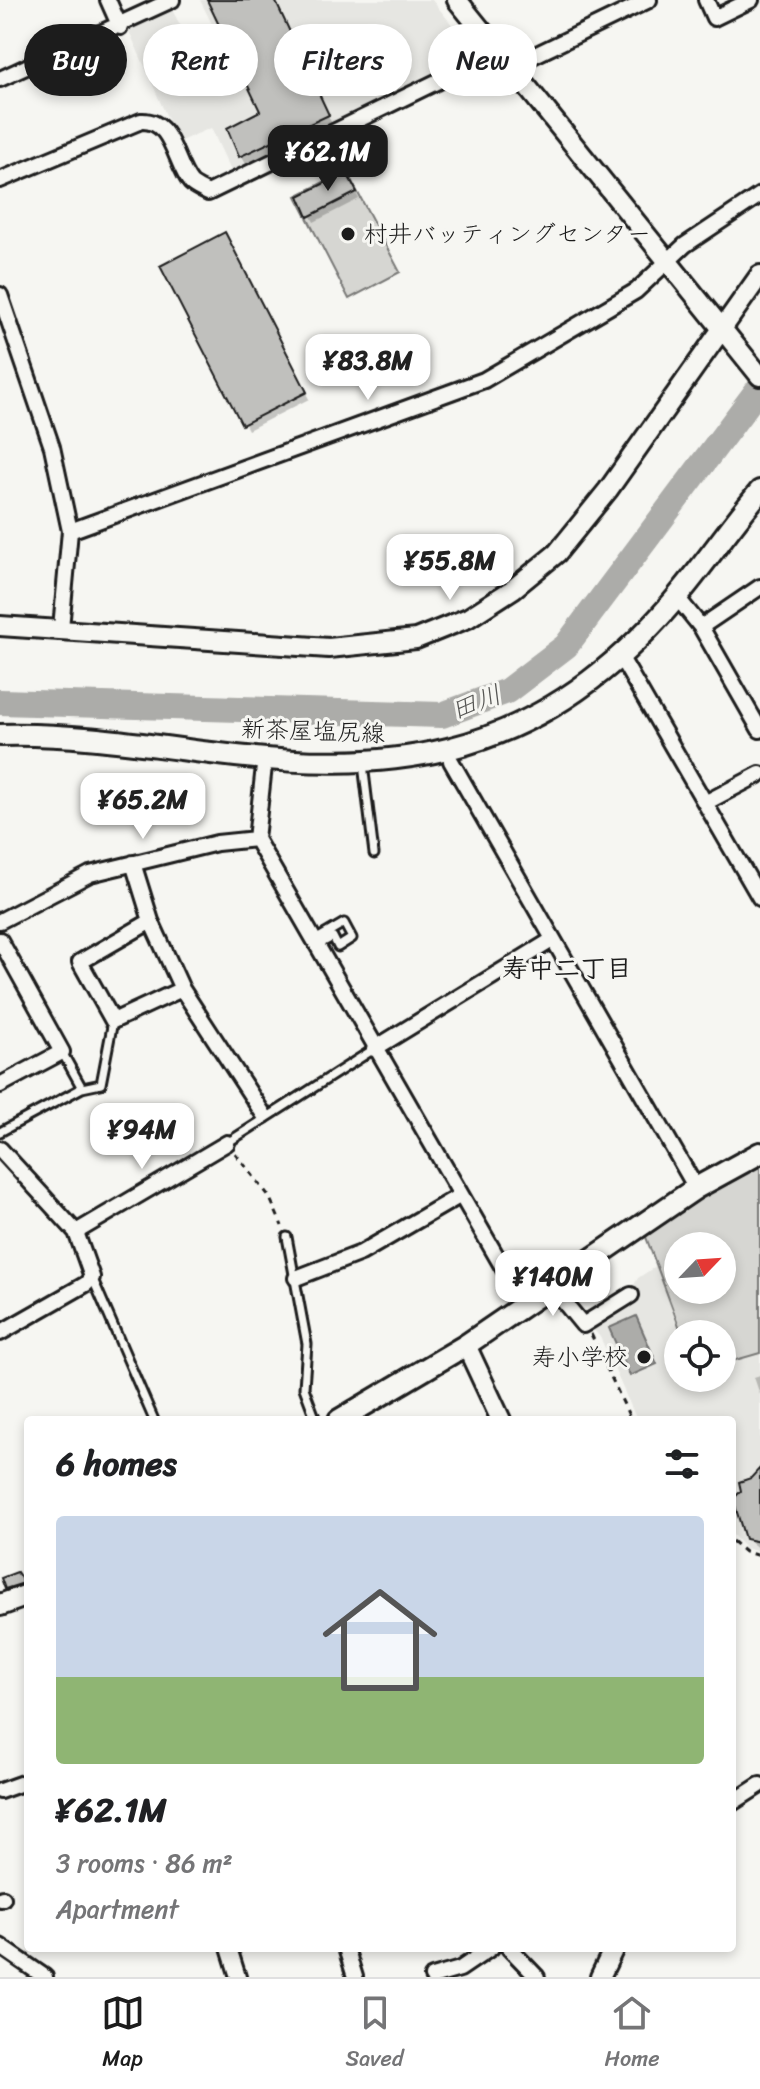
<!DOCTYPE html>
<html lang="en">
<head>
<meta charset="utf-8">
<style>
	body { margin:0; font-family:Sriracha,"Klee One",sans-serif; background:#f2f2f2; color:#202124; height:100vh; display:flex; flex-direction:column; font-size:30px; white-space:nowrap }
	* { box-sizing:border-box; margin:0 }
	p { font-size:26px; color:#757577 }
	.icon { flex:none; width:44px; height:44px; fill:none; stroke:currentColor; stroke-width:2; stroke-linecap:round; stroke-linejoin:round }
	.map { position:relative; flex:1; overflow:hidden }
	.panel { position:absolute; left:24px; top:1416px; width:712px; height:536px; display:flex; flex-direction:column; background:#fff; border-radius:8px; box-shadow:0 4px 12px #0003 }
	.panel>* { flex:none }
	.top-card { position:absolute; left:24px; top:24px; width:712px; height:72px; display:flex; gap:16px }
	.needle { width:52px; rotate:65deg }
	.buttons { position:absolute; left:664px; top:1232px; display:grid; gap:16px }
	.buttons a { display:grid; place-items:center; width:72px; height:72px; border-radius:50%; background:#fff; box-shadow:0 4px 12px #0003; font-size:40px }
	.price { position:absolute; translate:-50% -68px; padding:0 18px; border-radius:16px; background:#fff; color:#222; font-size:26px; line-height:52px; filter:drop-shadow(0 2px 4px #0008) }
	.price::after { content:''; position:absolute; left:50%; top:48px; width:24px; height:18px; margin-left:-12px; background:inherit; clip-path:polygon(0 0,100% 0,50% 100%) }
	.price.on { background:#1c1c1c; color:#fff }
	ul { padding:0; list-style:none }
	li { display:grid; align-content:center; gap:16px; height:424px; padding:0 32px }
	li span { display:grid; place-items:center; height:248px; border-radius:8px; color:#555 }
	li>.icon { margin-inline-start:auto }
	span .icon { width:144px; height:144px; fill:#fffc; stroke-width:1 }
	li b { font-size:34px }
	h2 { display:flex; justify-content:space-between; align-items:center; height:96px; padding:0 32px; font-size:34px }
	.pill { padding:0 28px; border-radius:36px; background:#fff; box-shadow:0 4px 12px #0003; font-size:28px; line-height:72px }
	.pill.on { background:#1c1c1c; color:#fff }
	.dock { display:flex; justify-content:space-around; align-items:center; height:112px; border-top:2px solid #e0e0e0; background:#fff; font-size:22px; color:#757577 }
	.dock a { display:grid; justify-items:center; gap:4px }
	.dock .on { color:#1c1c1c }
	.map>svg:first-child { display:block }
	.built { fill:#e6e6e2; fill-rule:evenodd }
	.garden { fill:#d6d6d2; stroke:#797977; stroke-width:2; fill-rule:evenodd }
	.water { fill:#acaca9; stroke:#727271; stroke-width:2 }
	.shadow { fill:#0003 }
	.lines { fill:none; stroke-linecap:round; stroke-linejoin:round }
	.river { stroke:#acaca9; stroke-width:26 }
	.building { fill:#c0c0bd; stroke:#1c1c1c; stroke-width:2 }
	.service-casing { stroke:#1c1c1c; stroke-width:13 }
	.minor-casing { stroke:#1c1c1c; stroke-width:20 }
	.tertiary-casing { stroke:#1c1c1c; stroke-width:24 }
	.secondary-casing { stroke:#1c1c1c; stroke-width:26 }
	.path { stroke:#1c1c1c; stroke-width:3; stroke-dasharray:6 6; stroke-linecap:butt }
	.service { stroke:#f6f6f2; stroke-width:7 }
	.minor { stroke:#f6f6f2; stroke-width:14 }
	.tertiary { stroke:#f6f6f2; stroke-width:18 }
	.secondary { stroke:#f6f6f2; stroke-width:20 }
	.poi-dot { fill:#1c1c1c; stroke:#f6f6f2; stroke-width:3 }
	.labels { text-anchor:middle; stroke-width:6; stroke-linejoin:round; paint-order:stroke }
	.poi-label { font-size:24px; fill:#1c1c1c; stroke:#f6f6f2; text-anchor:start }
	.street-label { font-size:24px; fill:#1c1c1c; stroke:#f6f6f2 }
	.water-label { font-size:26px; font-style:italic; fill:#565654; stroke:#f6f6f2 }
	.neighbourhood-label { font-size:26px; font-weight:bold; fill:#1c1c1c; stroke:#f6f6f2 }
</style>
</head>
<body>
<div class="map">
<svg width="760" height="1977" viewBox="0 0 760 1977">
	<rect width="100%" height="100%" fill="#f6f6f2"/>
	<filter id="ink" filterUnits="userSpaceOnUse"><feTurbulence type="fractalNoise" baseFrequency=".0125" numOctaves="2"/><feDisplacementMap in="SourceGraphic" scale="16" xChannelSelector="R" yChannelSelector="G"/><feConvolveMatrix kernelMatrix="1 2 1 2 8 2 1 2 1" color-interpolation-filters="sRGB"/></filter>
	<g filter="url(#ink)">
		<!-- built -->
		<path class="built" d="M200,0H432L475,53L231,171L211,128L178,142L129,31L171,8L192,47L217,34Z
			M760,1161V1552L745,1548L732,1534V1420H637L600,1337L592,1328L637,1303L631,1290L638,1278L656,1266L643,1229ZM678,1246H722V1290H678ZM678,1334H722V1378H678Z"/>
		<!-- garden -->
		<path class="garden" d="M341,161L400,272L349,299L296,196L336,176Z
			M760,1161V1353L722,1364V1334H682L643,1229ZM678,1246H722V1290H678Z"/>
		<!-- water -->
		<path class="water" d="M636,1316L657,1364L630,1376L609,1328Z"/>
		<!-- shadow -->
		<path class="shadow" d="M209,0H273L332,124L246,164L241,156L263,112Z
			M342,167L359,199L314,222L301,197L339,178Z
			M224,235L309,399L248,430L163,266Z
			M760,1375V1395L754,1377Z
			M760,1473V1550L747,1539L741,1483Z
			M16,1575L24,1587L9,1592L3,1580Z"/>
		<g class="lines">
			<!-- river -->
			<path class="river" d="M0,702L442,715L507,691L566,646L760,387"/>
		</g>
		<!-- building -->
		<path class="building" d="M207,0H275L329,115L239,157L227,128L260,111Z
			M341,162L357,192L308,217L299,196L337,177Z
			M225,232L307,392L242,425L160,266Z
			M760,1468V1542L745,1539L733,1499L741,1491L739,1482L751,1478Z
			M17,1572L24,1583L5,1589L1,1578Z"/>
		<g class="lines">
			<defs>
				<path id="service" d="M363,764L374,854
					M315,940L344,923L352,938L338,947L333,937L318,945
					M62,1052L82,1088
					M0,1132L82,1088L101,1084L113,1021
					M227,1143L374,1049
					M287,1237L307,1344L304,1388L316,1420
					M92,1277L154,1420"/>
				<path id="minor" d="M108,0L120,27
					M706,0L714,18L751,0
					M510,67L649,0
					M0,79L172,0
					M0,180L141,121C173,119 174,163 191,183C195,187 203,190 208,193L498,52
					M0,295L52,447L70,531L61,628
					M70,531L484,380L636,291L685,245L760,195
					M676,596L701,627L760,730
					M701,627L760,587
					M620,656L760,898
					M451,761L696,1188
					M705,803L760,774
					M256,839L524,1304
					M133,863L151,921L182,989L264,1115
					M0,921L90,874L217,843L256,839L265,757
					M151,921L80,962L113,1021L182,989
					M0,940L62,1052L0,1085
					M374,1049L552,940
					M0,1149L76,1232L92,1277L86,1284L0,1333
					M76,1232L227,1143
					M296,1278L361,1253L461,1195
					M551,1286L583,1325L631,1295
					M0,1791L28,1781
					M732,1803L760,1785
					M0,1899L3,1898
					M0,1946L45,1977
					M229,1948L238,1977
					M346,1948L355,1977
					M509,1948L537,1977
					M432,1977L460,1969L491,1948"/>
				<path id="tertiary" d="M457,0L760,376
					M0,626L329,648L416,639L468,618L513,589L557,553L608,490L760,275
					M466,1345L501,1420
					M600,1977L614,1948"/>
				<path id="secondary" d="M0,735C71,733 141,744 211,753C387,776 521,761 650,627C690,586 723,535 760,491
					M339,1420L466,1345L696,1188L760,1153
					M0,1605L28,1595"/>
			</defs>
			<!-- service casing -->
			<use href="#service" class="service-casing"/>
			<!-- minor casing -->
			<use href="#minor" class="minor-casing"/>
			<!-- tertiary casing -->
			<use href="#tertiary" class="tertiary-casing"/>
			<!-- secondary casing -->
			<use href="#secondary" class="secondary-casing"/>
			<!-- path -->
			<path class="path" d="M235,1153L269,1196L282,1226
				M591,1334L631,1420
				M732,1541L745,1552L760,1556"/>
			<!-- service -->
			<use href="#service" class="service"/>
			<!-- minor -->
			<use href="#minor" class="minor"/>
			<!-- tertiary -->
			<use href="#tertiary" class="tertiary"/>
			<!-- secondary -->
			<use href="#secondary" class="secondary"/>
		</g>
	</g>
	<!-- markers -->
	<g class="poi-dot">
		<circle cx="348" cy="234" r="8"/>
		<circle cx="644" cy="1357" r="8"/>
	</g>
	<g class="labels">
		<!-- poi labels -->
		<g class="poi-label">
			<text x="364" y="242">村井バッティングセンター</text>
			<text x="628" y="1365" text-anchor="end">寿小学校</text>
		</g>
		<!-- street labels -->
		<g class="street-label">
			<text transform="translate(313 731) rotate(2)" y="8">新茶屋塩尻線</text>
		</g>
		<!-- water labels -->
		<g class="water-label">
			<text transform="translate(476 702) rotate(-21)" y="9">田川</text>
		</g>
		<!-- neighbourhood labels -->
		<g class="neighbourhood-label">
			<text x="567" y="977">寿中二丁目</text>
		</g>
	</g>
</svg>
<div class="buttons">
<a><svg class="needle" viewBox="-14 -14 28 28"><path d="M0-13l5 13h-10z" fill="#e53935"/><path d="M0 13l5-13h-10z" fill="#757577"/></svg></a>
<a><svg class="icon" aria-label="locate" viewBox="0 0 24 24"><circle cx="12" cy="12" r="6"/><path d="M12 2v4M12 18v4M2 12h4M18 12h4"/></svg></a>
</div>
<b class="price on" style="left:328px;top:193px">¥62.1M</b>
<b class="price" style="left:368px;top:402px">¥83.8M</b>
<b class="price" style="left:450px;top:602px">¥55.8M</b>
<b class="price" style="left:143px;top:841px">¥65.2M</b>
<b class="price" style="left:142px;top:1171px">¥94M</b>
<b class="price" style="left:553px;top:1318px">¥140M</b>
<div class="top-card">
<a class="pill on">Buy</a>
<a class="pill">Rent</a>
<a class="pill">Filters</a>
<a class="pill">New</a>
</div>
<section class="panel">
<h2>6 homes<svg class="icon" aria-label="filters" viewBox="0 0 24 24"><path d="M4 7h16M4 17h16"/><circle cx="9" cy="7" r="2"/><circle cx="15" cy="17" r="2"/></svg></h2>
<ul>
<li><span style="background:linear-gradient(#c9d6e8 65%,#8fb573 0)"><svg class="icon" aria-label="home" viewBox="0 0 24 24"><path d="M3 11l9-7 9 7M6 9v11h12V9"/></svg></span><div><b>¥62.1M</b><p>3 rooms · 86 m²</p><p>Apartment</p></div></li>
</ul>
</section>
</div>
<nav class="dock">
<a class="on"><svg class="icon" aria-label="map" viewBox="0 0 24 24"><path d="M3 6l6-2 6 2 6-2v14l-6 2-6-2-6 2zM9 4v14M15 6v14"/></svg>Map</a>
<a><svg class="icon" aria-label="saved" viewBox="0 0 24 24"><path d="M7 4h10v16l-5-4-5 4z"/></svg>Saved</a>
<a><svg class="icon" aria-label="home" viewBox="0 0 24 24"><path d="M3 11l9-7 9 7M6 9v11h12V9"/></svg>Home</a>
</nav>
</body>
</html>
